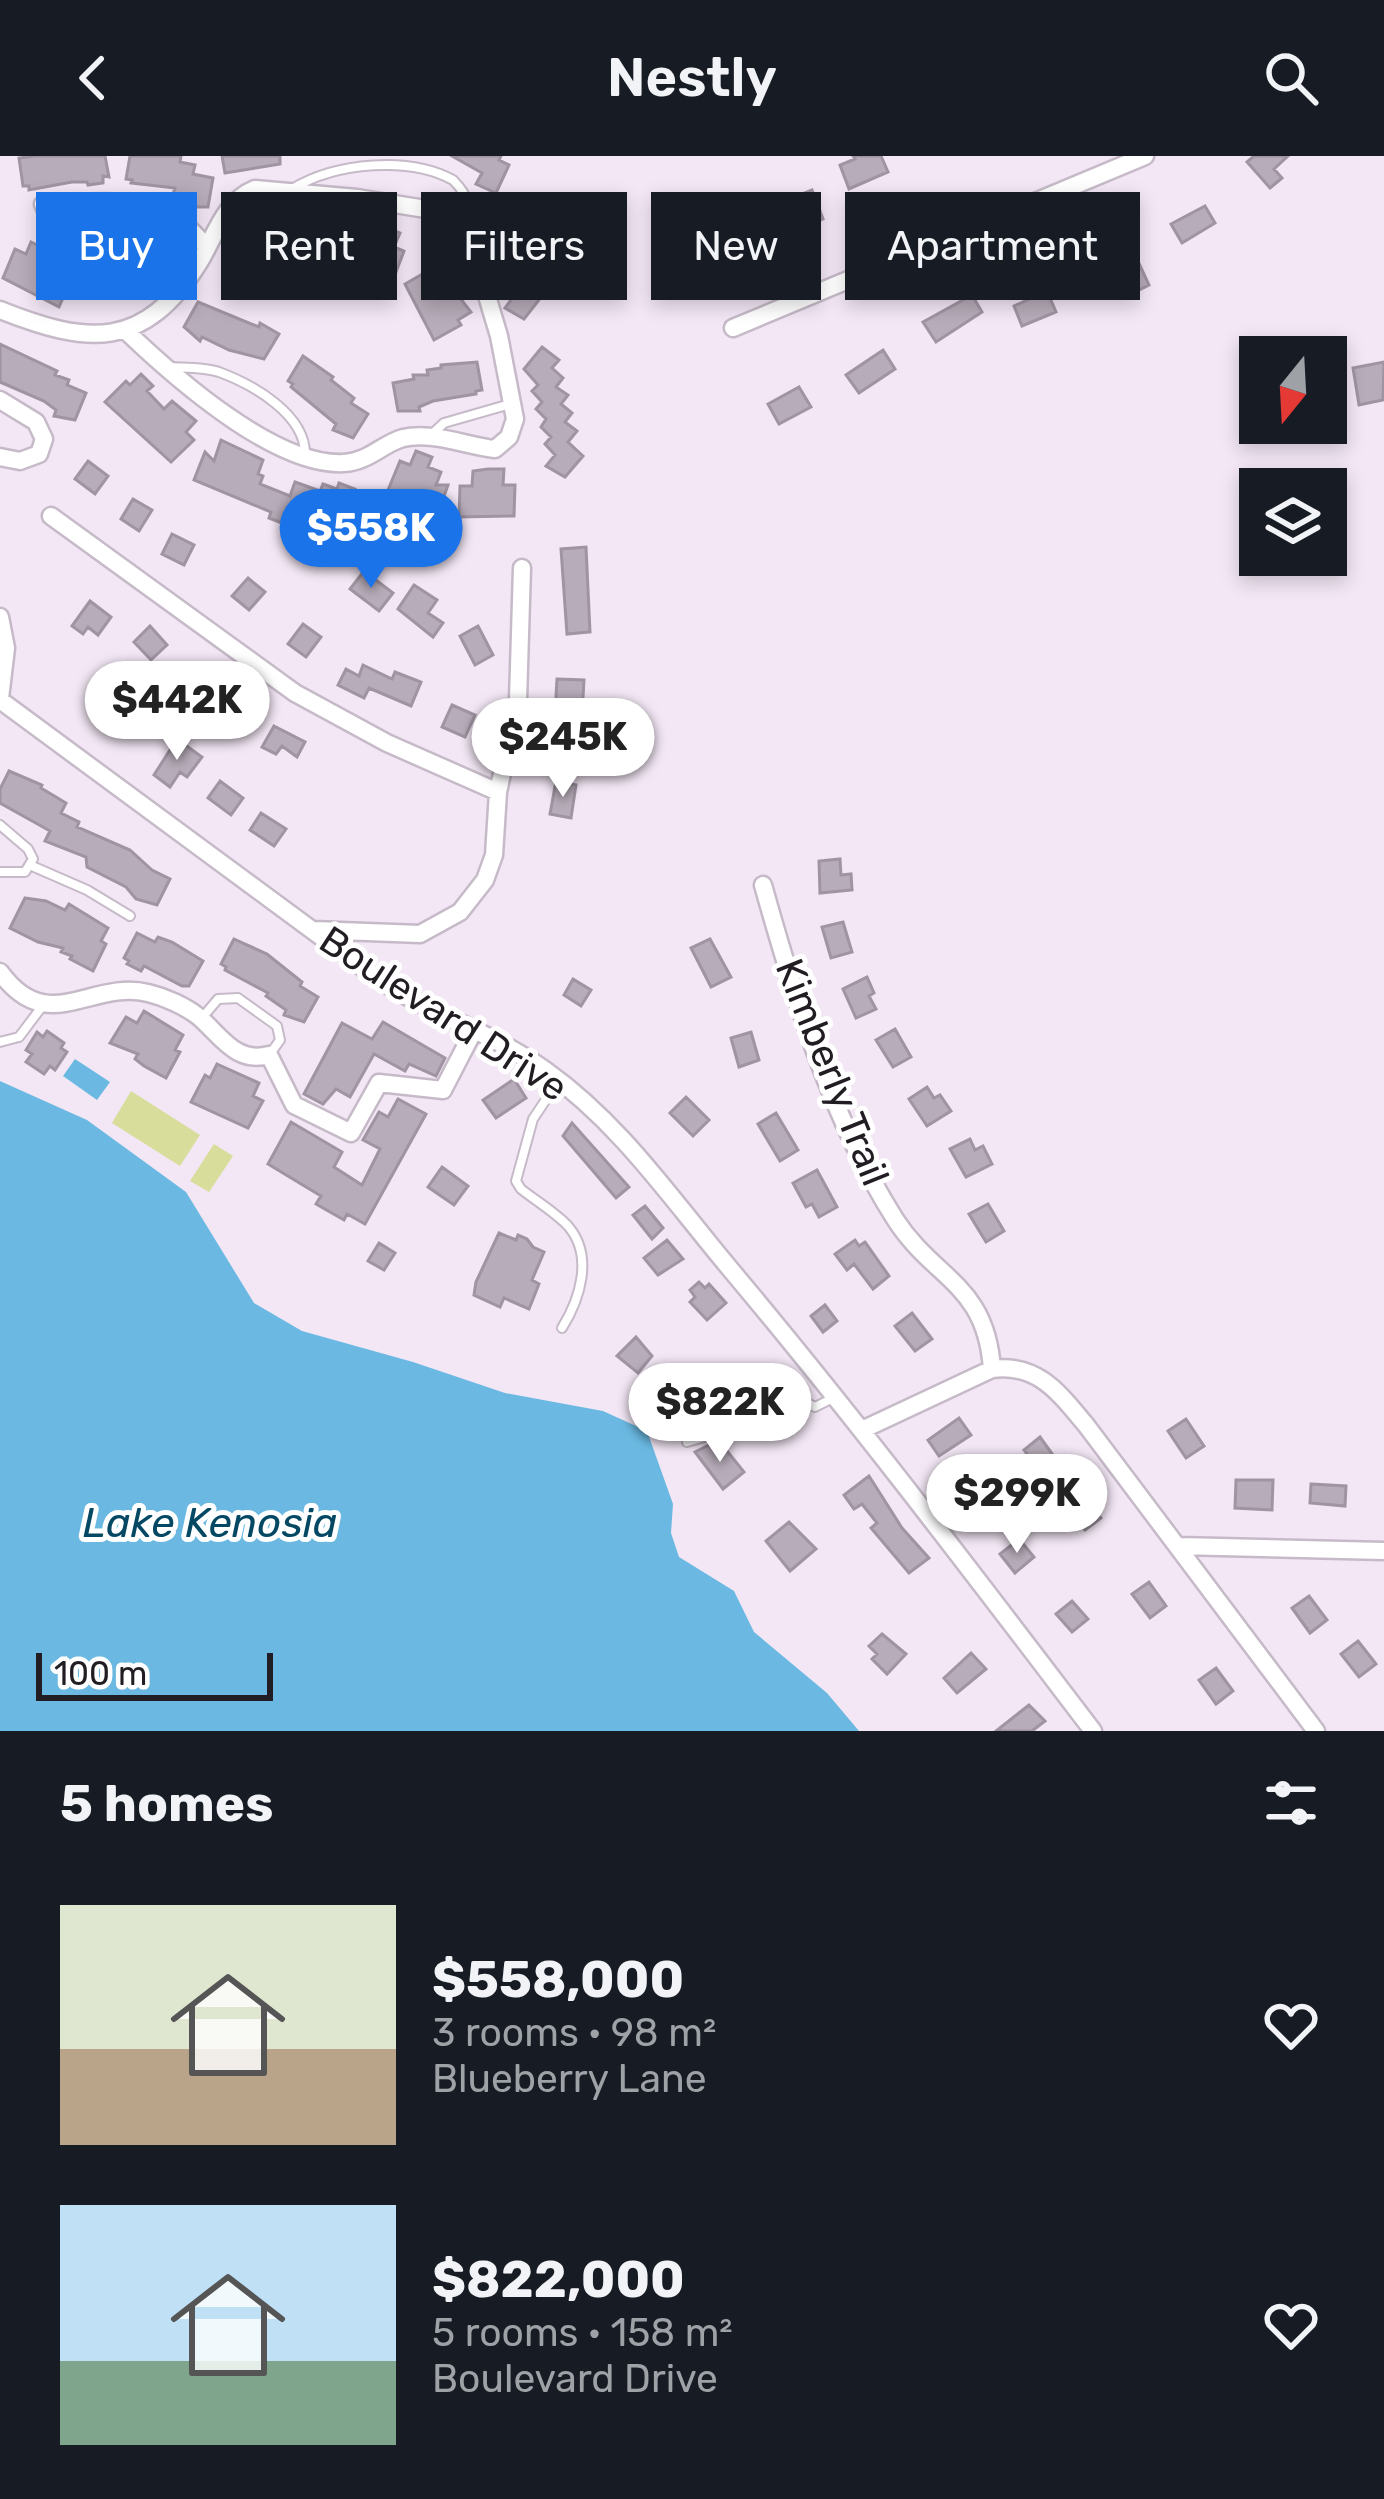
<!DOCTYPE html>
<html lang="en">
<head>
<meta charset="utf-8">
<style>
	body { margin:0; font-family:Rubik,sans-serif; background:#242831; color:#f1f3f6; height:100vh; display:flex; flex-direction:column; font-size:45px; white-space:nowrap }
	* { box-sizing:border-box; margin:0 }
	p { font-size:39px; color:#9ea1a6 }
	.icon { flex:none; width:66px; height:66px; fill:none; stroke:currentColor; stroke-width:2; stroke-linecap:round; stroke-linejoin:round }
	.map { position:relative; height:1575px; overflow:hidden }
	.panel { display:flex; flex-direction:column; background:#171b24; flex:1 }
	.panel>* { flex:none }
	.hud { position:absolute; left:36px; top:36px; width:1314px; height:108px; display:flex; gap:24px }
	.needle { width:78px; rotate:198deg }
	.controls { position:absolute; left:1239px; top:180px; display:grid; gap:24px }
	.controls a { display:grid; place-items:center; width:108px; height:108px; border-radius:0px; background:#171b24; box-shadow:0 6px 18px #0003; font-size:60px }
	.scale { position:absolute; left:36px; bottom:30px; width:237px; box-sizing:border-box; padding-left:12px; border:6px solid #211d22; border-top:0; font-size:33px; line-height:42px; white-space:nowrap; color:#211d22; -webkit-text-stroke:9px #fff; paint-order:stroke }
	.price { position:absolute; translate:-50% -102px; padding:0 27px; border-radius:42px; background:#fff; color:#222; font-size:39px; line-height:78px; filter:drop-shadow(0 3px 6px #0008) }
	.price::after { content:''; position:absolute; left:50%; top:72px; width:36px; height:27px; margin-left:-18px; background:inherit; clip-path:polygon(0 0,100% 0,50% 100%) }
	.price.current { background:#1a73e8; color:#fff }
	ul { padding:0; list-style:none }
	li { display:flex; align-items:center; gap:36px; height:300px; padding:0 60px }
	li span { display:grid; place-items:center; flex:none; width:336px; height:240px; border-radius:0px; color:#555 }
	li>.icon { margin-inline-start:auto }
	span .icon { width:144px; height:144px; fill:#fffc; stroke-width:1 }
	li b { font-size:51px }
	h2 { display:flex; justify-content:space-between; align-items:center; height:144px; padding:0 60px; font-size:51px }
	.chip { padding:0 42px; border-radius:0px; background:#171b24; box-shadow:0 6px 18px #0003; font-size:42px; line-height:108px }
	.chip.current { background:#1a73e8; color:#fff }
	header { display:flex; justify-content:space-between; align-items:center; height:156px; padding:0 60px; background:#171b24; font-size:54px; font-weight:600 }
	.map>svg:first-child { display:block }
	.green { fill:#d8dd9b }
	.water { fill:#6bb9e2 }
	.building { fill:#b7acb9; stroke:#a094a2; stroke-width:3 }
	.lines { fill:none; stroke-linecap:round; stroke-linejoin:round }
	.service-casing { stroke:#c6bac8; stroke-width:12 }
	.minor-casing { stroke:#c6bac8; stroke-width:21 }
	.service { stroke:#fff; stroke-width:8 }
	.minor { stroke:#fff; stroke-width:16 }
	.labels { text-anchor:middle; stroke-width:10; stroke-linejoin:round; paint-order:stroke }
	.street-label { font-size:39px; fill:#211d22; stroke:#fff }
	.water-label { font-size:42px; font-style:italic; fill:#044863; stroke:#fff }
</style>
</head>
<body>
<header><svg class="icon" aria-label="back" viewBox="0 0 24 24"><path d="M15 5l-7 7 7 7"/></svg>Nestly<svg class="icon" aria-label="search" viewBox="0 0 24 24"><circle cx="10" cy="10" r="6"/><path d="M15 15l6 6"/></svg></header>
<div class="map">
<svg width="1384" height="1575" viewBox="0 0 1384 1575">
	<rect width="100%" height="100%" fill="#f3e7f5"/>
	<!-- green -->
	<path class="green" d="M131,935L200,979L180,1010L112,967Z
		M214,988L233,1000L209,1036L190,1025Z"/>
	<!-- water -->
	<path class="water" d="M75,903L110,926L97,944L63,920Z
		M0,925L87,964L186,1036L254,1147L302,1175L413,1206L505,1237L603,1255L647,1275L673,1348L671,1377L679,1401L734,1435L754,1476L827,1537L859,1575H0Z"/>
	<!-- building -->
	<path class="building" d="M35,0H105L109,21L103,20V27L88,29L87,26H72L29,34V30H23L19,2Z
		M130,0H181L180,6L195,9L193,18L213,22L208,51H186L188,40L173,38L175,32L131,27L132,24L126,23Z
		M222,0H280V8L225,17Z
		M452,0H501L499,4L509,9L496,37L476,28L482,17Z
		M853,0H881L888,16L849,33L840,9L855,3Z
		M1254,0H1288L1274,13L1282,22L1270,32L1247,6Z
		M812,34L823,63L796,74L800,82L785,87L782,80L775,83L766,60L792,50L790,43Z
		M505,49L521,63L515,71L526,80L520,89L531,98L523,107L535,116L526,127L542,140L524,163L505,152L514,140L504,130L510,122L500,112L505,105L495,94L501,87L487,72Z
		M1205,50L1215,67L1182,87L1171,68Z
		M259,62L305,66V79L310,81V111L247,107V76H259Z
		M354,67L381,78L384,70L400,77L394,91L404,95L393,124L332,107L343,79L348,81Z
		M696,71L708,76L720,72L728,94L695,106L684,75Z
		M137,76L140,80L150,76L167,105L115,140L98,111L107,104L104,99Z
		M31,86L72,106L60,133L69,128L59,151L3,122L15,93L26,98Z
		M1136,101L1149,129L1135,136L1131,128L1112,137L1103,117Z
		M445,105L453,119L446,124L471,156L458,164L461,169L434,184L405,128Z
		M1047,135L1056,156L1022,170L1014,150Z
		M972,139L982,156L936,186L923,166Z
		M198,146L259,171L260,167L279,178L264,203L229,194L202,181L200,185L184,171Z
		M0,188L57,215L55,219L69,224L67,229L86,237L75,264L54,260L56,254L44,245L0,226Z
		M542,191L559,204L552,212L563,222L556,231L568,239L561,248L572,257L565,266L577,275L568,286L583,300L565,321L546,310L555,299L545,288L551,281L541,271L546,263L536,253L542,246L532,235L538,229L524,213Z
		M883,194L895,213L859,237L846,219Z
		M303,200L333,221L331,224L354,242L351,247L368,258L353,282L333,274L336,268L291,231L293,228L288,225Z
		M477,206L482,234L476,235V238L433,245L419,251L420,255H398L393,227L414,223L413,219H428L427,214L441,212V209Z
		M1384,206L1383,244L1359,249L1353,212Z
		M141,218L153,230L147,235L164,253L172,245L196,265L186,276L194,284L171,306L105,246L126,225L130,229Z
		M799,231L811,251L779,268L768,248Z
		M221,284L263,304L258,318L263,320L260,328L290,340L295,326L320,335L323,328L337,333L339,327L355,333L349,347L360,351L349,380L307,368H297L295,372L269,362L271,356L194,324L205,296L214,305Z
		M416,295L432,301L428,311L441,316L436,329H448L437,360L411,350L414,343L388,334L400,305L410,309Z
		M88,305L108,320L95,338L75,323Z
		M488,313H504L503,329H515L514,360L459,361L460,330H472L473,315Z
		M133,343L152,354L139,375L121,363Z
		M172,378L194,389L184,409L162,398Z
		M586,391L590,476L567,478L561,393Z
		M364,415L393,437L379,455L350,433Z
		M248,422L265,436L249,454L232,440Z
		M414,429L437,444L428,457L443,467L433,481L398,453Z
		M90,445L111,461L98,479L88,471L83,478L72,470Z
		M303,468L321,481L306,501L288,488Z
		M150,470L167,489L151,504L134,486Z
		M478,470L493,499L475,509L460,480Z
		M363,509L392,523L395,516L421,526L411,550L369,532L364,542L338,529L346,513L359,520Z
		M557,523L584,524L582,559H576L575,577L554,576Z
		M227,536L247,550L234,569L214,554Z
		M452,549L475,559L465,581L442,571Z
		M274,570L305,586L297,601L282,590L276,598L262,591Z
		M177,583L202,601L187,621L180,616L170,631L154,619Z
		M9,615L42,629L41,632L66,647L61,657L79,666L77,671L130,694L152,714L170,723L157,749L136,743L126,731L87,711L86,701L45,685L50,675L0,647V633Z
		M220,625L243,642L231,659L208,642Z
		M556,625L576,629L571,662L550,658Z
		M261,657L286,673L274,690L250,674Z
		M840,703L841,719L851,718L852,734L820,737L819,705Z
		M25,742L46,745L65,754L69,748L108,772L101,785L106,788L93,815L70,803L72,800L61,796L63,792L38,786L10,772Z
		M843,766L852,796L831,802L822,771Z
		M137,777L155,786L158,781L172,786L203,805L189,830H182L144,810L141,815L127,808L129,805L124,802Z
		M234,783L267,798L302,826L300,830L318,841L304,866L284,859L286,854L266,840L268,837L225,814L226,811L221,808Z
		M710,783L731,821L711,831L691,792Z
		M867,821L874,837L869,840L876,853L856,862L843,833Z
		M573,823L591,834L581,850L564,839Z
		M144,855L183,879L175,894L180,896L166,922L144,910L135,903L138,898L110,887L126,861L137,867Z
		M383,866L445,902L436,920L409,908L405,915L374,898L350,941L336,933L323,948L304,938L342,867L372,883Z
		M895,873L911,901L893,911L876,884Z
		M47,875L64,887L61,892L67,896L55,914L50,910L44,918L26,906L32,898L26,894L37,876L43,881Z
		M751,876L759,904L739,911L731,882Z
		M217,908L259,927L253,940L263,945L248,972L191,946L205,919L210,922Z
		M514,923L526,942L496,962L483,944Z
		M927,931L934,942L940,939L951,955L927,970L909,943Z
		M686,941L709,964L693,980L670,957Z
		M398,943L426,958L365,1068L347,1058L344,1064L316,1048L321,1040L268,1008L291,966L342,996L334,1011L362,1029L380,993L363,984L379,956L388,961Z
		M776,957L798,994L780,1005L758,968Z
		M572,967L629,1031L616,1042L563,980Z
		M970,983L975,994L983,990L992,1008L966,1021L950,993Z
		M442,1011L468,1030L454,1049L428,1031Z
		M817,1014L837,1051L819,1061L812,1048L806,1051L793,1027Z
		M988,1048L1004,1075L986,1086L969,1058Z
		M645,1050L663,1072L652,1083L633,1059Z
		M499,1077L516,1084L518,1079L527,1083L533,1091L544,1096L532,1124L539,1128L529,1153L504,1142L500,1151L474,1139L476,1126Z
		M667,1084L683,1103L658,1119L644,1102Z
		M855,1084L859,1090L865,1086L889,1120L873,1133L854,1108L847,1114L835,1098Z
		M379,1087L395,1097L384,1114L368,1105Z
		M699,1126L705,1132L709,1128L726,1147L707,1164L690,1146L695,1141L690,1134Z
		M825,1149L837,1165L823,1176L811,1160Z
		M912,1157L932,1183L915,1195L895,1170Z
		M636,1181L652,1200L638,1217L617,1200Z
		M698,1217L712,1242L687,1255L683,1248L677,1252L667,1233Z
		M783,1250L795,1264L778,1277L767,1263Z
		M959,1262L971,1279L939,1300L928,1284Z
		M1186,1263L1204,1290L1186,1302L1168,1275Z
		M1040,1281L1058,1306L1042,1318L1024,1294Z
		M713,1287L719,1294L727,1295L744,1316L723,1333L695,1296Z
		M869,1320L902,1372L929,1402L909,1417L871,1372L877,1367L862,1348L854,1353L844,1339Z
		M979,1320L997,1346L982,1357L966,1338L969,1336L965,1330Z
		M1236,1324H1273L1272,1354L1235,1352Z
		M1311,1328L1346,1330L1345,1350L1310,1347Z
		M1081,1336L1101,1362L1085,1374L1065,1349Z
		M789,1366L816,1393L790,1415L766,1385Z
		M1019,1383L1034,1401L1015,1417L1000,1398Z
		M1149,1426L1166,1450L1150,1462L1132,1438Z
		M1309,1440L1327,1464L1310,1477L1292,1452Z
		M1072,1445L1088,1463L1072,1476L1056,1458Z
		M882,1478L906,1498L887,1518L872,1503L877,1498L869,1490Z
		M1358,1485L1376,1508L1359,1521L1341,1498Z
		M971,1497L986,1513L957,1537L944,1522Z
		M1216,1512L1233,1535L1216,1548L1199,1524Z
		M1029,1549L1045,1565L1032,1575H996Z"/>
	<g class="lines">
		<defs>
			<path id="service" d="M292,33C336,6 410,0 453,24C471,42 470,51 464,75
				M170,211C186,212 204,211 219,216C254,229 306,259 305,299
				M431,279L444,267L510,248
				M0,669L28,693L33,703L25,716H0
				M32,710L87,734L130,760
				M201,863L218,843L238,842L277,870L280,884L270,898
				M0,886L19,881L44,848
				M557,927L533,963L516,1025L521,1033C536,1045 555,1056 568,1070C594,1100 580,1143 562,1172
				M687,1286L738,1271L778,1234L815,1251L835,1241"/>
			<path id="minor" d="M125,49C94,80 65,104 43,48C82,48 135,40 171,58C184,65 196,80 207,91
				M0,154C88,189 144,195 200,105C216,78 224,46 255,33L357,42L438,55L456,66L470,83L499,180L515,263L509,281L495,293C467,290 431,275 403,282C382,288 368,306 344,307C275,311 173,220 126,175
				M733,172L1145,0
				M0,244L36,266L44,283L39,298L20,305L0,301
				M51,360L295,537L387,587L498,636
				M0,461L6,492L0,542
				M0,544L377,822C430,858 493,877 545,914C621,968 672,1044 731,1114C857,1264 974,1419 1093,1575
				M763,729C795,843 831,962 895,1063C934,1124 986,1127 992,1213
				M314,774L420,778L460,756L485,724L494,699L498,636L518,544L522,412
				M0,816C48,882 91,823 148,837C165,841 185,850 199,861C221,880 236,908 269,899L294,949L351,977L379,927L443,934L473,876
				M864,1273L992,1213C1038,1207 1059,1237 1086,1269L1316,1575
				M1179,1390L1384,1395"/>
		</defs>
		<!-- service casing -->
		<use href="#service" class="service-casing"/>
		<!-- minor casing -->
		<use href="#minor" class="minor-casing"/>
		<!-- service -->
		<use href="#service" class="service"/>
		<!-- minor -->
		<use href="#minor" class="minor"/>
	</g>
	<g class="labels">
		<!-- street labels -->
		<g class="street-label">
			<text transform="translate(444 857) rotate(33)" y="14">Boulevard Drive</text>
			<text transform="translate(833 916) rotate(68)" y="14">Kimberly Trail</text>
		</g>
		<!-- water labels -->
		<g class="water-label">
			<text x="210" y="1381">Lake Kenosia</text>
		</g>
	</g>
</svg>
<div class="controls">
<a><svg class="needle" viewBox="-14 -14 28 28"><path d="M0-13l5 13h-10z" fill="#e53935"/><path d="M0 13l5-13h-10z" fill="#9ea1a6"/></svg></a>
<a><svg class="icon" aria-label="layers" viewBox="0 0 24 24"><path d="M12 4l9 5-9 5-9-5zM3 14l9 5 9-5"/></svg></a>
</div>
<div class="scale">100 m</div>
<b class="price current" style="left:371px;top:435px">$558K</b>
<b class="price" style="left:177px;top:607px">$442K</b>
<b class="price" style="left:563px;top:644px">$245K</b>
<b class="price" style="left:720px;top:1309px">$822K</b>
<b class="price" style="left:1017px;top:1400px">$299K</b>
<div class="hud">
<a class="chip current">Buy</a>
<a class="chip">Rent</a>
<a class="chip">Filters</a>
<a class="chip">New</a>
<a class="chip">Apartment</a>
</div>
</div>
<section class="panel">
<h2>5 homes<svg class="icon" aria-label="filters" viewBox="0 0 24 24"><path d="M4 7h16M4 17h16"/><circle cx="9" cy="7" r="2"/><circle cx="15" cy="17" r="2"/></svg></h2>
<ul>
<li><span style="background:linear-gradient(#dfe7d0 60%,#b9a48a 0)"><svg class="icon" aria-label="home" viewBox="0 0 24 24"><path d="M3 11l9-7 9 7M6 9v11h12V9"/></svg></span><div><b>$558,000</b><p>3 rooms · 98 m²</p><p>Blueberry Lane</p></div><svg class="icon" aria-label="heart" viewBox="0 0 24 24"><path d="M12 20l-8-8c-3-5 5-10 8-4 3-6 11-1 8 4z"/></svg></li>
<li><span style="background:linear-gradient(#bfe0f5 65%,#7fa58c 0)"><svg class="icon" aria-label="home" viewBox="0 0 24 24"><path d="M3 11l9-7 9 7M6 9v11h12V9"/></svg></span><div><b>$822,000</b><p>5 rooms · 158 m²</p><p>Boulevard Drive</p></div><svg class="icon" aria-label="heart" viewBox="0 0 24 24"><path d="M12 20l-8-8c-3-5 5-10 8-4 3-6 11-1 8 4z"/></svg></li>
</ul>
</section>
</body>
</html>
